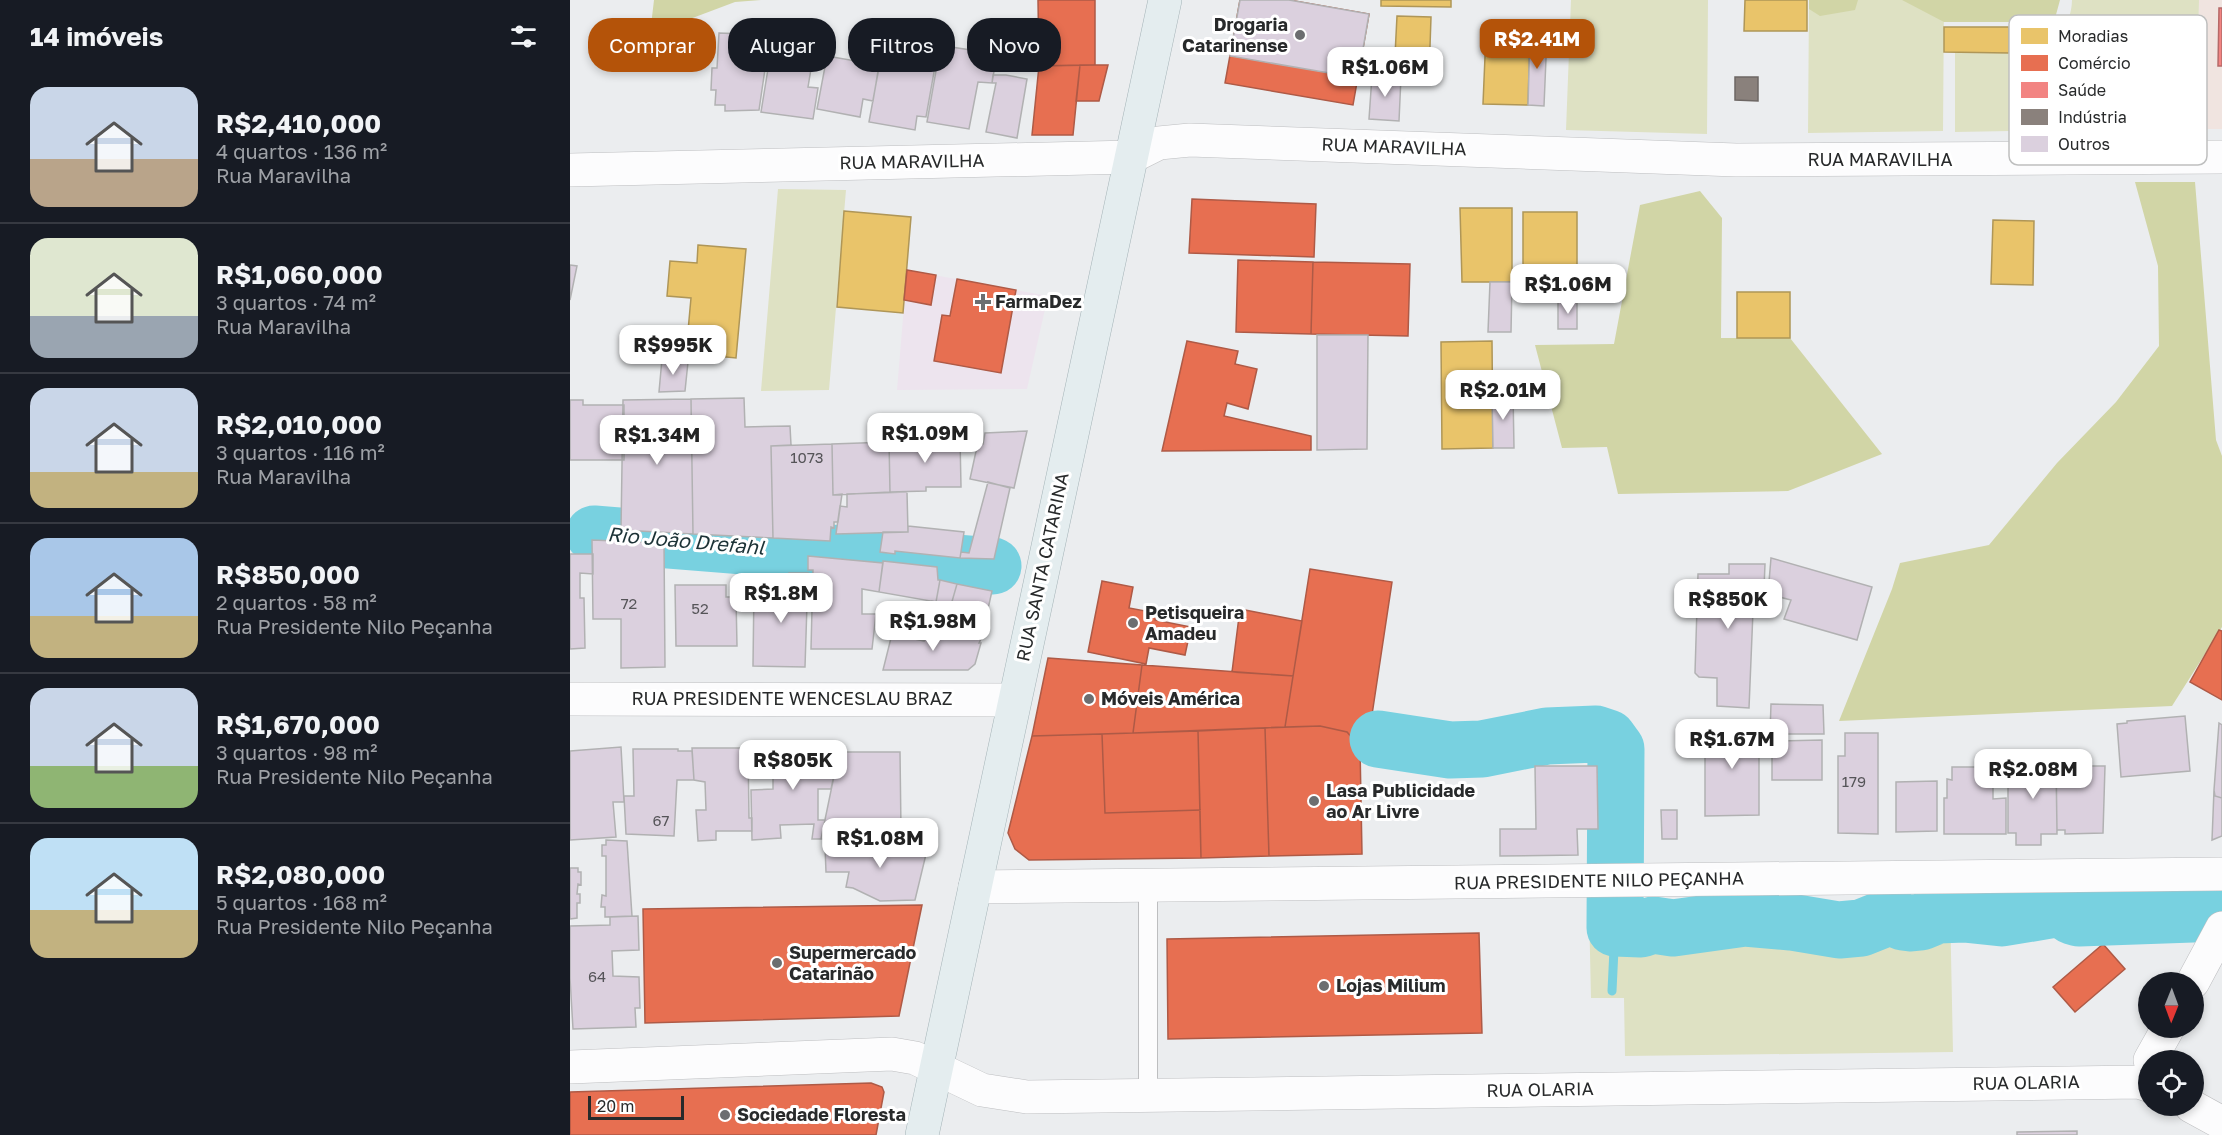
<!DOCTYPE html>
<html lang="pt">
<head>
<meta charset="utf-8">
<style>
	body { margin:0; font-family:"Golos Text",sans-serif; background:#20242c; color:#f1f3f6; height:100vh; display:flex; flex-direction:column; font-size:22px; white-space:nowrap }
	* { box-sizing:border-box; margin:0 }
	p { font-size:20px; color:#9ea1a6 }
	.icon { flex:none; width:33px; height:33px; fill:none; stroke:currentColor; stroke-width:2; stroke-linecap:round; stroke-linejoin:round }
	.map { position:relative; flex:1; overflow:hidden }
	.sheet { display:flex; flex-direction:column; background:#171b24; width:570px }
	.sheet>* { flex:none }
	.hud { position:absolute; left:18px; top:18px; width:570px; height:54px; display:flex; gap:12px }
	.needle { width:39px; rotate:181deg }
	.tools { position:absolute; left:1568px; top:972px; display:grid; gap:12px }
	.tools a { display:grid; place-items:center; width:66px; height:66px; border-radius:50%; background:#171b24; box-shadow:0 3px 9px #0003; font-size:30px }
	.scale { position:absolute; left:18px; bottom:15px; width:96px; box-sizing:border-box; padding-left:6px; border:3px solid #282a2b; border-top:0; font-size:16px; line-height:21px; white-space:nowrap; color:#282a2b; -webkit-text-stroke:4px #fff; paint-order:stroke }
	.price { position:absolute; translate:-50% -51px; padding:0 14px; border-radius:12px; background:#fff; color:#222; font-size:20px; line-height:39px; filter:drop-shadow(0 2px 3px #0008) }
	.price::after { content:''; position:absolute; left:50%; top:36px; width:18px; height:14px; margin-left:-9px; background:inherit; clip-path:polygon(0 0,100% 0,50% 100%) }
	.price.on { background:#b45309; color:#fff }
	ul { padding:0; list-style:none }
	li { display:flex; align-items:center; gap:18px; height:150px; padding:0 30px }
	li+li { border-top:2px solid #363941 }
	li span { display:grid; place-items:center; flex:none; width:168px; height:120px; border-radius:18px; color:#555 }
	li>.icon { margin-inline-start:auto }
	span .icon { width:72px; height:72px; fill:#fffc; stroke-width:1 }
	li b { font-size:26px }
	h2 { display:flex; justify-content:space-between; align-items:center; height:72px; padding:0 30px; font-size:26px }
	.pill { padding:0 21px; border-radius:24px; background:#171b24; box-shadow:0 3px 9px #0003; font-size:21px; line-height:54px }
	.pill.on { background:#b45309; color:#fff }
	main { display:flex; flex:1; min-height:0 }
	.map>svg:first-child { display:block }
	.commercial { fill:#ede4ee }
	.medical { fill:#f0e4e0 }
	.green { fill:#dee1c3 }
	.forest { fill:#d1d5a6 }
	.homes { fill:#e9c46a; stroke:#af9657; stroke-width:1.5 }
	.shops { fill:#e76f51; stroke:#ae5a46; stroke-width:1.5 }
	.health { fill:#f28482; stroke:#b56968; stroke-width:1.5 }
	.industry { fill:#8a817c; stroke:#6d6764; stroke-width:1.5 }
	.lines { fill:none; stroke-linecap:round; stroke-linejoin:round }
	.stream { stroke:#78d1e0; stroke-width:9 }
	.river { stroke:#78d1e0; stroke-width:57 }
	.building { fill:#dbd0de; stroke:#b1b1b2; stroke-width:1.5 }
	.lane-casing { stroke:#bdbec0; stroke-width:20 }
	.street-casing { stroke:#bdbec0; stroke-width:34 }
	.secondary-casing { stroke:#bdbec0; stroke-width:34 }
	.primary-casing { stroke:#a4b3b7; stroke-width:34 }
	.lane { stroke:#fcfcfd; stroke-width:18 }
	.street { stroke:#fcfcfd; stroke-width:33 }
	.secondary { stroke:#fcfcfd; stroke-width:33 }
	.primary { stroke:#e4edef; stroke-width:33 }
	.poi-dot { fill:#6c6e70; stroke:#fff; stroke-width:2 }
	.labels { text-anchor:middle; stroke-width:6; stroke-linejoin:round; paint-order:stroke }
	.number-label { font-size:15px; fill:#555458 }
	.poi-label { font-size:18px; font-weight:bold; fill:#282a2b; stroke:#fff; text-anchor:start }
	.street-label { font-size:18px; fill:#282a2b; stroke:#fff }
	.water-label { font-size:20px; font-style:italic; fill:#1c3236; stroke:#fff }
	.key { fill:#fff; stroke:#bebfbf; stroke-width:1.5 }
	.key-label { font-size:16px; fill:#282a2b }
</style>
</head>
<body>
<main>
<section class="sheet">
<h2>14 imóveis<svg class="icon" aria-label="filters" viewBox="0 0 24 24"><path d="M4 7h16M4 17h16"/><circle cx="9" cy="7" r="2"/><circle cx="15" cy="17" r="2"/></svg></h2>
<ul>
<li><span style="background:linear-gradient(#c9d6e8 60%,#b9a48a 0)"><svg class="icon" aria-label="home" viewBox="0 0 24 24"><path d="M3 11l9-7 9 7M6 9v11h12V9"/></svg></span><div><b>R$2,410,000</b><p>4 quartos · 136 m²</p><p>Rua Maravilha</p></div></li>
<li><span style="background:linear-gradient(#dfe7d0 65%,#9aa5b1 0)"><svg class="icon" aria-label="home" viewBox="0 0 24 24"><path d="M3 11l9-7 9 7M6 9v11h12V9"/></svg></span><div><b>R$1,060,000</b><p>3 quartos · 74 m²</p><p>Rua Maravilha</p></div></li>
<li><span style="background:linear-gradient(#c9d6e8 70%,#c2b280 0)"><svg class="icon" aria-label="home" viewBox="0 0 24 24"><path d="M3 11l9-7 9 7M6 9v11h12V9"/></svg></span><div><b>R$2,010,000</b><p>3 quartos · 116 m²</p><p>Rua Maravilha</p></div></li>
<li><span style="background:linear-gradient(#a9c7e8 65%,#c2b280 0)"><svg class="icon" aria-label="home" viewBox="0 0 24 24"><path d="M3 11l9-7 9 7M6 9v11h12V9"/></svg></span><div><b>R$850,000</b><p>2 quartos · 58 m²</p><p>Rua Presidente Nilo Peçanha</p></div></li>
<li><span style="background:linear-gradient(#c9d6e8 65%,#8fb573 0)"><svg class="icon" aria-label="home" viewBox="0 0 24 24"><path d="M3 11l9-7 9 7M6 9v11h12V9"/></svg></span><div><b>R$1,670,000</b><p>3 quartos · 98 m²</p><p>Rua Presidente Nilo Peçanha</p></div></li>
<li><span style="background:linear-gradient(#bfe0f5 60%,#c2b280 0)"><svg class="icon" aria-label="home" viewBox="0 0 24 24"><path d="M3 11l9-7 9 7M6 9v11h12V9"/></svg></span><div><b>R$2,080,000</b><p>5 quartos · 168 m²</p><p>Rua Presidente Nilo Peçanha</p></div></li>
</ul>
</section>
<div class="map">
<svg width="1652" height="1135" viewBox="0 0 1652 1135">
	<rect width="100%" height="100%" fill="#ebedef"/>
	<!-- commercial -->
	<path class="commercial" d="M337,270L478,296L457,389L327,390Z"/>
	<!-- medical -->
	<path class="medical" d="M1629,0H1652V129H1626Z"/>
	<!-- green -->
	<path class="green" d="M1001,0H1138L1137,134L996,130Z
		M1239,0H1374L1373,131L1238,133Z
		M1502,0H1629L1626,129L1566,130L1565,38H1495C1495,24 1502,15 1502,0Z
		M1385,52L1439,53L1440,131L1385,132Z
		M208,189L276,190L259,390L191,391Z
		M1380,905L1383,1052L1055,1056L1054,998H1021L1019,909Z"/>
	<!-- forest -->
	<path class="forest" d="M84,0H191L165,2L80,34Z
		M1239,0H1288L1285,10L1250,16L1239,9Z
		M1332,0H1490L1484,22H1374Z
		M1565,182H1625L1646,440L1652,456V627L1602,706L1269,721L1322,589L1330,563L1419,545L1487,463L1546,402L1589,346L1588,266Z
		M1130,191L1152,218L1151,338H1220L1312,454L1218,491L1048,494L1037,447L992,448L965,345L1044,344L1070,205Z"/>
	<!-- homes -->
	<path class="homes" d="M811,0H881V7L811,6Z
		M1175,0H1237V31H1174Z
		M827,16L861,17L859,76L824,75Z
		M1374,27H1439V53L1374,52Z
		M916,33L960,35L958,105L913,104Z
		M890,208H942V282H892Z
		M274,211L341,217L333,313L267,307Z
		M953,212H1007V301L988,302V286H953Z
		M1423,220L1464,221L1463,285L1421,284Z
		M128,245L176,249L166,358L116,353L121,298L97,296L100,261L127,263Z
		M1167,292H1220V338H1167Z
		M922,341L923,448L872,449L871,342Z"/>
	<!-- shops -->
	<path class="shops" d="M468,0H525V65L469,66Z
		M670,0H719L799,14L783,105L655,83Z
		M510,65H538L529,101H506Z
		M510,65L503,135H462L469,66Z
		M622,199L746,204L744,257L619,253Z
		M668,260L743,262L741,334L666,332Z
		M743,262L840,264L838,336L741,334Z
		M337,270L366,275L361,305L334,300Z
		M387,279L446,290L431,373L364,361L372,315L380,316Z
		M617,341L668,351L665,364L687,369L678,409L657,403L654,416L741,436V450L592,451Z
		M740,569L822,582L797,748L790,747L777,732L750,726L715,727Z
		M532,581L563,587L559,608L586,613L585,620L621,627L615,655L579,648L576,664L518,652Z
		M670,609L732,621L723,676L662,672Z
		M1649,630L1652,631V700L1620,682Z
		M478,658L572,665L563,733L462,736Z
		M572,665L723,676L715,727L563,733Z
		M750,726L777,732L790,747L792,854L699,856L695,728Z
		M695,728L699,856L631,858L628,731Z
		M628,731L630,810L535,813L532,734Z
		M532,734L535,813L630,810L631,858L459,860L445,849L438,833L462,736Z
		M352,905L329,1016L75,1023L73,909Z
		M909,933L912,1033L598,1039L597,939Z
		M1533,944L1555,969L1505,1012L1483,987Z
		M301,1083L312,1087L314,1092L306,1135H0V1092Z"/>
	<!-- health -->
	<path class="health" d="M1649,8H1652V66H1648Z"/>
	<!-- industry -->
	<path class="industry" d="M1165,77H1188V101L1165,100Z"/>
	<g class="lines">
		<!-- stream -->
		<path class="stream" d="M1042,991L1045,928"/>
		<!-- river -->
		<path class="river" d="M24,534L423,566
			M808,739L880,750L912,749L977,736L1026,734L1038,738L1046,749L1045,928L1071,929L1083,925L1103,928L1175,918L1221,922L1269,930L1291,928L1321,916L1333,922L1341,923L1351,922L1368,915L1394,914L1432,918L1492,908L1502,916L1509,918L1652,913"/>
	</g>
	<!-- building -->
	<path class="building" d="M670,0H719L799,14L788,78L660,56Z
		M204,32L239,38L245,45L238,87L248,88L243,119L191,112Z
		M149,33L200,35L189,110L155,111V105H145L146,90H141L142,68H147Z
		M960,35H977L974,106L958,105Z
		M368,45L427,54L422,83L408,82L399,129L357,122L366,71H364Z
		M312,51L366,61L356,117L347,116L345,130L299,122Z
		M257,56L309,65L303,101L293,99L290,117L247,109Z
		M423,75H436L457,79L447,138L416,132L426,83H422Z
		M802,76L831,77L829,121L799,119Z
		M0,265L7,266L0,300Z
		M920,282H942L941,332H918Z
		M1007,301V329H988V302Z
		M747,335H798L797,449L747,450Z
		M92,359L118,362L115,391L89,392Z
		M922,394H943L944,448H923Z
		M174,398L175,427L220,426L221,445L201,446L203,538L123,534L121,399Z
		M121,399L123,534L51,530L53,400Z
		M0,400H13V405H54V460H0Z
		M457,431L444,488L400,479L408,442L413,444L415,433Z
		M390,438L391,487H356V491L320,492L319,441Z
		M319,442L320,492L263,495L262,444Z
		M262,444L263,495L272,494L268,522H264V528L261,527L260,541L203,538L201,446Z
		M418,482L440,488L424,559L390,558L391,552L399,553Z
		M337,492L338,532L266,534L270,506L277,507V494Z
		M338,526L394,532L390,558L325,551V554L310,552L313,532H338Z
		M22,540L94,543L95,667L51,668V619H23Z
		M0,554H23V574L10,573V598H14L15,648L0,649Z
		M238,556L313,563L309,592L292,589V614H306L302,649H241L243,570H238Z
		M1201,558L1302,587L1287,640L1214,619L1221,600L1198,594Z
		M313,561L367,567L368,580H370L366,602L309,592Z
		M1159,564H1195L1193,612L1183,611L1179,708L1147,706V678L1129,677L1125,673L1128,574H1159Z
		M219,573H238L235,667L183,666L184,587L218,588Z
		M370,580L387,584L379,612L361,608L362,601L366,602Z
		M387,584L422,591L416,618L379,612Z
		M105,585H156V597H166L167,646H106Z
		M362,608L416,618L411,639L357,628Z
		M357,628L411,639L409,643H411L405,664L398,670H313L322,634L354,641Z
		M1201,704L1253,705L1254,734H1200Z
		M1615,716L1620,771L1551,777L1547,724L1557,723V721Z
		M1189,723V815L1135,816V724Z
		M1649,723L1652,725V798L1645,796L1644,790Z
		M1275,733H1308V834L1268,833V756H1275Z
		M1252,740V780H1202V741Z
		M51,747L54,802H43L46,837L0,840V751Z
		M122,748H178L179,818H182V831H146V840L128,841L126,810H136L135,782L124,780Z
		M203,748H270L261,789H248V820H255L251,839H242L244,824L210,825L211,838L182,840L181,790L203,789Z
		M63,749H108V751H122L124,780H107L104,836L56,834L54,796H64Z
		M269,752H330L331,830H328V838L251,839Z
		M1474,753H1486L1487,834H1471V845H1446V833H1438V763H1474Z
		M965,766H1027L1028,829H1007L1008,855L930,856V829H966Z
		M1486,766H1535L1533,833L1495,834V830H1487Z
		M1382,767H1412V785H1423V799L1436,798V834H1374V798H1377V779L1382,780Z
		M1367,781V831L1326,832V782Z
		M1644,790L1645,796L1652,798V836L1642,840Z
		M1091,810H1107V839H1092Z
		M36,840L57,841L62,916L35,917V907H31L32,895L36,896V856H32V845H36Z
		M255,846H358L345,900L310,901L283,888L276,887L279,872H256Z
		M0,868H8V872H11V885L8,884L7,894H10V903H7V918L0,919Z
		M68,916L69,950L42,951L43,976L69,977L70,1008H65L66,1027L3,1029L0,978V926L40,925V917Z
		M1507,1131V1135H1447V1132Z"/>
	<g class="lines">
		<defs>
			<path id="lane" d="M578,885V1095"/>
			<path id="street" d="M0,170L561,157L589,143L620,140L1166,160L1652,157
				M0,699L444,700
				M405,887L1652,874"/>
			<path id="secondary" d="M1623,982L1652,928
				M1580,1060L1598,1028
				M0,1067L322,1054L345,1058L412,1090L457,1097L1569,1082L1578,1085
				M1621,1106L1652,1123"/>
			<path id="primary" d="M352,1135L595,0"/>
		</defs>
		<!-- lane casing -->
		<use href="#lane" class="lane-casing"/>
		<!-- street casing -->
		<use href="#street" class="street-casing"/>
		<!-- secondary casing -->
		<use href="#secondary" class="secondary-casing"/>
		<!-- primary casing -->
		<use href="#primary" class="primary-casing"/>
		<!-- lane -->
		<use href="#lane" class="lane"/>
		<!-- street -->
		<use href="#street" class="street"/>
		<!-- secondary -->
		<use href="#secondary" class="secondary"/>
		<!-- primary -->
		<use href="#primary" class="primary"/>
	</g>
	<!-- markers -->
	<g class="poi-dot">
		<circle cx="730" cy="35" r="6"/>
		<path d="M410 293h6v6h6v6h-6v6h-6v-6h-6v-6h6z"/>
		<circle cx="563" cy="623" r="6"/>
		<circle cx="519" cy="699" r="6"/>
		<circle cx="744" cy="801" r="6"/>
		<circle cx="207" cy="963" r="6"/>
		<circle cx="754" cy="986" r="6"/>
		<circle cx="155" cy="1115" r="6"/>
	</g>
	<g class="labels">
		<!-- number labels -->
		<g class="number-label">
			<text x="237" y="463">1073</text>
			<text x="59" y="609">72</text>
			<text x="130" y="614">52</text>
			<text x="1284" y="787">179</text>
			<text x="91" y="826">67</text>
			<text x="27" y="982">64</text>
		</g>
		<!-- poi labels -->
		<g class="poi-label">
			<text x="718" y="31" text-anchor="end">Drogaria<tspan x="718" dy="21">Catarinense</tspan></text>
			<text x="425" y="308">FarmaDez</text>
			<text x="575" y="619">Petisqueira<tspan x="575" dy="21">Amadeu</tspan></text>
			<text x="531" y="705">Móveis América</text>
			<text x="756" y="797">Lasa Publicidade<tspan x="756" dy="21">ao Ar Livre</tspan></text>
			<text x="219" y="959">Supermercado<tspan x="219" dy="21">Catarinão</tspan></text>
			<text x="766" y="992">Lojas Milium</text>
			<text x="167" y="1121">Sociedade Floresta</text>
		</g>
		<!-- street labels -->
		<g class="street-label">
			<text transform="translate(824 147) rotate(2)" y="6">RUA MARAVILHA</text>
			<text x="1310" y="166">RUA MARAVILHA</text>
			<text transform="translate(342 162) rotate(-1)" y="6">RUA MARAVILHA</text>
			<text transform="translate(473 567) rotate(-78)" y="6">RUA SANTA CATARINA</text>
			<text x="222" y="705">RUA PRESIDENTE WENCESLAU BRAZ</text>
			<text transform="translate(1029 881) rotate(-1)" y="6">RUA PRESIDENTE NILO PEÇANHA</text>
			<text transform="translate(1456 1083) rotate(-1)" y="6">RUA OLARIA</text>
			<text transform="translate(970 1090) rotate(-1)" y="6">RUA OLARIA</text>
		</g>
		<!-- water labels -->
		<g class="water-label">
			<text transform="translate(116 541) rotate(5)" y="7">Rio João Drefahl</text>
		</g>
	</g>
	<!-- legend -->
	<rect x="1439" y="15" width="198" height="150" rx="9" class="key"/>
	<rect x="1451" y="28" width="27" height="16" fill="#e9c46a"/>
	<rect x="1451" y="55" width="27" height="16" fill="#e76f51"/>
	<rect x="1451" y="82" width="27" height="16" fill="#f28482"/>
	<rect x="1451" y="109" width="27" height="16" fill="#8a817c"/>
	<rect x="1451" y="136" width="27" height="16" fill="#dbd0de"/>
	<g class="key-label">
		<text x="1488" y="42">Moradias</text>
		<text x="1488" y="69">Comércio</text>
		<text x="1488" y="96">Saúde</text>
		<text x="1488" y="123">Indústria</text>
		<text x="1488" y="150">Outros</text>
	</g>
</svg>
<div class="tools">
<a><svg class="needle" viewBox="-14 -14 28 28"><path d="M0-13l5 13h-10z" fill="#e53935"/><path d="M0 13l5-13h-10z" fill="#9ea1a6"/></svg></a>
<a><svg class="icon" aria-label="locate" viewBox="0 0 24 24"><circle cx="12" cy="12" r="6"/><path d="M12 2v4M12 18v4M2 12h4M18 12h4"/></svg></a>
</div>
<div class="scale">20 m</div>
<b class="price on" style="left:967px;top:70px">R$2.41M</b>
<b class="price" style="left:815px;top:98px">R$1.06M</b>
<b class="price" style="left:998px;top:315px">R$1.06M</b>
<b class="price" style="left:103px;top:376px">R$995K</b>
<b class="price" style="left:933px;top:421px">R$2.01M</b>
<b class="price" style="left:355px;top:464px">R$1.09M</b>
<b class="price" style="left:87px;top:466px">R$1.34M</b>
<b class="price" style="left:211px;top:624px">R$1.8M</b>
<b class="price" style="left:1158px;top:630px">R$850K</b>
<b class="price" style="left:363px;top:652px">R$1.98M</b>
<b class="price" style="left:1162px;top:770px">R$1.67M</b>
<b class="price" style="left:223px;top:791px">R$805K</b>
<b class="price" style="left:1463px;top:800px">R$2.08M</b>
<b class="price" style="left:310px;top:869px">R$1.08M</b>
<div class="hud">
<a class="pill on">Comprar</a>
<a class="pill">Alugar</a>
<a class="pill">Filtros</a>
<a class="pill">Novo</a>
</div>
</div>
</main>
</body>
</html>
